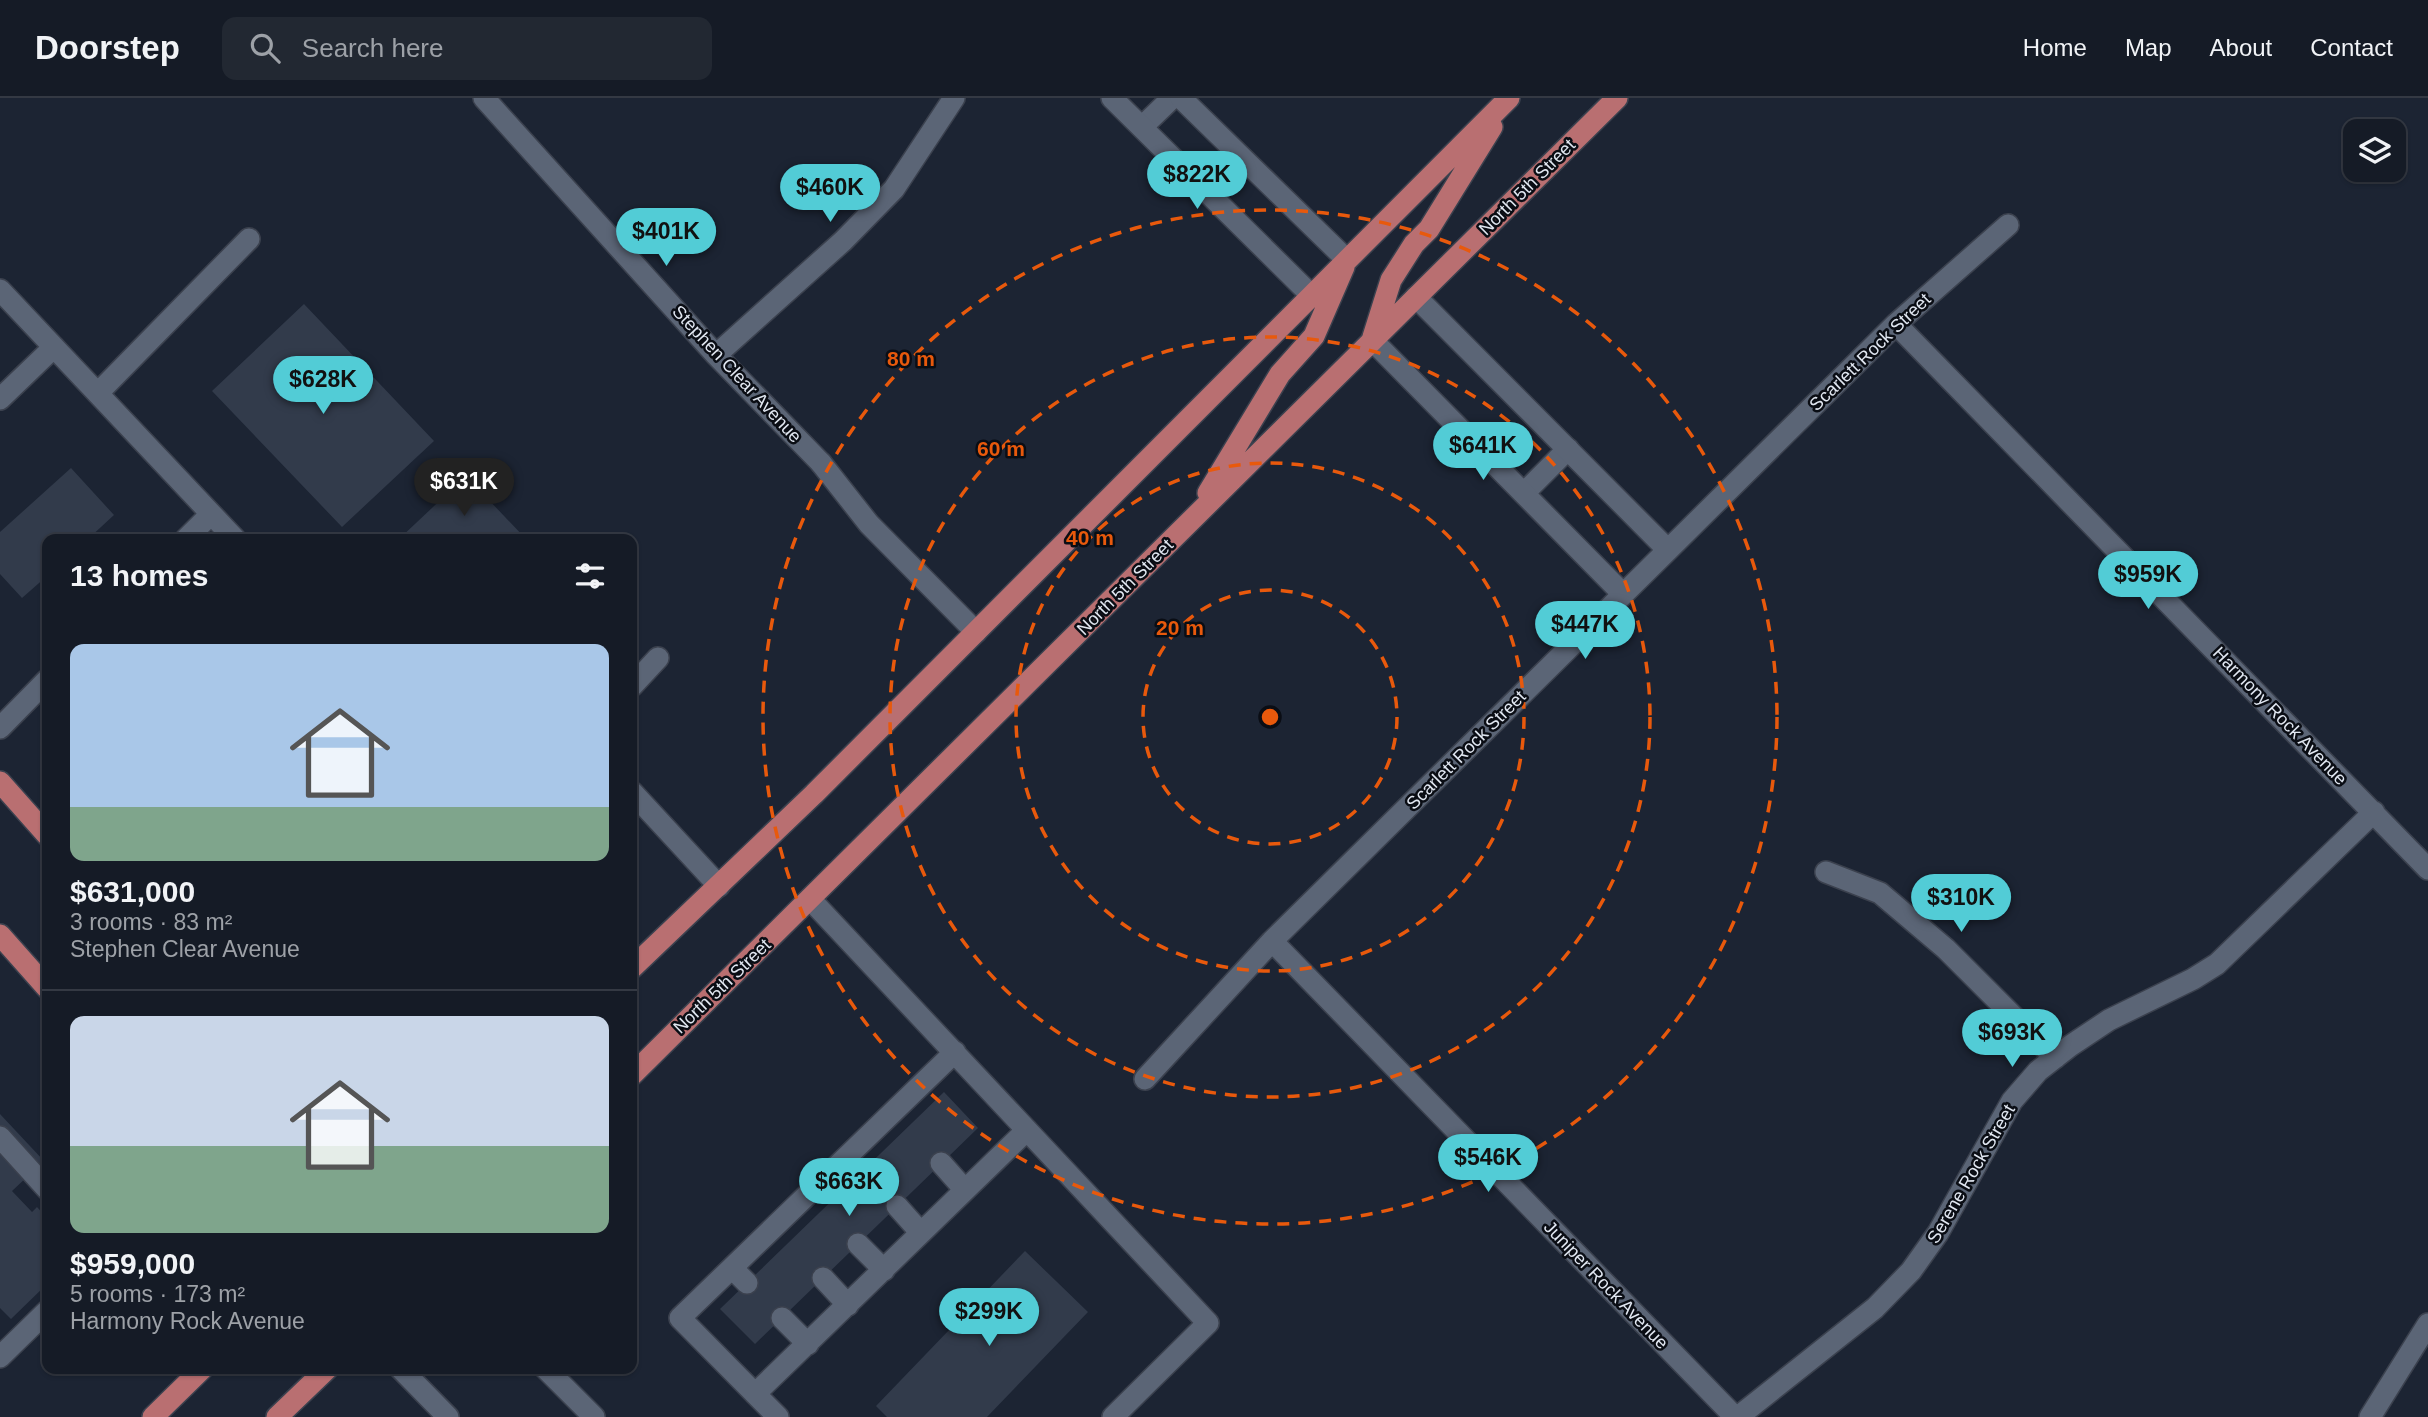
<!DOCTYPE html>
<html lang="en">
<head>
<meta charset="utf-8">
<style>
	body { margin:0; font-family:Arial,sans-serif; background:#222832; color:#f1f3f6; height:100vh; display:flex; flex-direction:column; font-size:26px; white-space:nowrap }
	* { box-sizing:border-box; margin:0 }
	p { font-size:23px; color:#9da1a7 }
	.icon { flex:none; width:38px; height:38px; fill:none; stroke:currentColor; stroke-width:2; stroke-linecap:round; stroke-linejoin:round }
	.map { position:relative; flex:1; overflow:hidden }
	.panel { position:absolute; left:42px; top:436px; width:595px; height:840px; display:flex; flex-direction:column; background:#151b26; border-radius:14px; box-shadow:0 2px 5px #0004,0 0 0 2px #343943 }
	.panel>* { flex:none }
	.buttons { position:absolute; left:2343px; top:21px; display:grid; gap:14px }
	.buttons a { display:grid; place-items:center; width:63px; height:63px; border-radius:14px; background:#151b26; box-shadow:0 2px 5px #0004,0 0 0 2px #343943; font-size:35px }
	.price { position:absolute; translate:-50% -60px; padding:0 16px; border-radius:24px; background:#52ccd6; color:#111; font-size:23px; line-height:46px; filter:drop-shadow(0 2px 4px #0008) }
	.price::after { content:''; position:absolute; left:50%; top:42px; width:21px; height:16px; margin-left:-10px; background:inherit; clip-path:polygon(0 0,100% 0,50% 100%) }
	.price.selected { background:#222; color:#fff }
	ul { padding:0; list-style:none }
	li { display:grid; align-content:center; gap:14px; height:371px; padding:0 28px }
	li+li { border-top:2px solid #343943 }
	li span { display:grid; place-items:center; height:217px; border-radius:14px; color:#555 }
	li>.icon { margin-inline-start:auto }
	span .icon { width:126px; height:126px; fill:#fffc; stroke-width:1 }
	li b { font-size:30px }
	h2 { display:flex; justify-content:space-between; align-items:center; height:84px; padding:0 28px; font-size:30px }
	header { display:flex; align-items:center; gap:42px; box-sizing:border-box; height:98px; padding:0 35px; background:#151b26; border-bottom:2px solid #343943 }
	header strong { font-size:33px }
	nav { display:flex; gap:38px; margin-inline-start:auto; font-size:24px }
	.search { width:490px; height:63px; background:#222832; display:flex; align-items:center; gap:18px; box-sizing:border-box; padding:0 24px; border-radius:14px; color:#9da1a7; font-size:26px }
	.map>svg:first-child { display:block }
	.building { fill:#323b4b }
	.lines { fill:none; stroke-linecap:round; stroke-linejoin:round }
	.lane-casing { stroke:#3b414e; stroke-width:24 }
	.street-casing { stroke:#3b414e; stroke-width:24 }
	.secondary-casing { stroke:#3b414e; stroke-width:24 }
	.primary-casing { stroke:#3b414e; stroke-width:24 }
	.lane { stroke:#5b6576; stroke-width:21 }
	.street { stroke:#5b6576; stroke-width:21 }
	.secondary { stroke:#5b6576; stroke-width:21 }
	.primary { stroke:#b96f71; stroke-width:21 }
	.ring { fill:none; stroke:#e8590c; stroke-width:3.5; stroke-dasharray:12 9 }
	.labels { text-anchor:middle; stroke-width:5; stroke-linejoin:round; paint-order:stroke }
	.street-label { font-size:18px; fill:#e1e7f1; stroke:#0a0d14 }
	.centre { fill:#e8590c; stroke:#0a0d14; stroke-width:3.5 }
	.ring-label { font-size:21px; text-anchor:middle; font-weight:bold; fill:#e8590c; stroke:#0a0d14; stroke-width:5; stroke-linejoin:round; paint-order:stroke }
</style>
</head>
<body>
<header>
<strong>Doorstep</strong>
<div class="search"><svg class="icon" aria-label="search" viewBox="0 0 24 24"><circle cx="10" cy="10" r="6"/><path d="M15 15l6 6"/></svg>Search here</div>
<nav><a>Home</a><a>Map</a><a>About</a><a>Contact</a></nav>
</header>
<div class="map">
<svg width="2428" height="1319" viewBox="0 0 2428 1319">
	<rect width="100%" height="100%" fill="#1c2433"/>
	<!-- building -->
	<path class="building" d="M304,206L434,343L342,429L212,293Z
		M71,370L114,417L88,441H47V478L22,500L0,476V434Z
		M466,378L526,441H399Z
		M944,994L978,1030L755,1246L720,1211Z
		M0,1016L44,1063L12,1093L32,1114L37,1109L47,1120V1186L11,1221L0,1210Z
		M1025,1153L1088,1214L987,1319H887L876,1308Z"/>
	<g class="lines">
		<defs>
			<path id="lane" d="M1142,29L1172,0
				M0,192L235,441
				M98,295L249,141
				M0,301L54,249
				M821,365L869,426L976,534
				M1524,395L1568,351
				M186,441L211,416
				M632,588L658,560
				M0,630L47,582
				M632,694L719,788
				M810,801L1208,1225L1113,1319
				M0,1039L47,1091
				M941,1065L965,1092
				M897,1108L921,1135
				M858,1146L884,1172
				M732,1170L747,1185
				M823,1180L848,1207
				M782,1220L808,1246
				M0,1259L47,1213
				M755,1296L1027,1032
				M778,1319L680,1220L955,954"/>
			<path id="street" d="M484,0L716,257L821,365
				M1112,0L1311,197
				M1181,0L1347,162
				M1416,199L1668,452
				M1896,226L2428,771
				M1372,242L1623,496
				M716,257L843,143L894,91L954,0
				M1826,774L1880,795L1946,851L2055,960
				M1272,843L1735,1319
				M1145,981L1272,843L1668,452L1896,226L2008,127
				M1738,1319L1875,1210L1911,1173L1938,1135L2012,1003L2038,973L2070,948L2109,922L2193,881L2217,866L2374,714
				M2370,1319L2428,1226"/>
			<path id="secondary" d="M400,1270L448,1319
				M545,1270L594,1319"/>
			<path id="primary" d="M1373,239L1391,182L1414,146L1429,131L1492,29
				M1208,395L1280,276L1314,238L1344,169
				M0,684L47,737
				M0,837L47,890
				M632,870L814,696L1509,0
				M632,977L1617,0
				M153,1319L203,1270
				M277,1319L328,1270"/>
		</defs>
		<!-- lane casing -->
		<use href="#lane" class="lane-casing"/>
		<!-- street casing -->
		<use href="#street" class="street-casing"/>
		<!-- secondary casing -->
		<use href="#secondary" class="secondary-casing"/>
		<!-- primary casing -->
		<use href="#primary" class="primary-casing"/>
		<!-- lane -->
		<use href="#lane" class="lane"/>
		<!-- street -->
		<use href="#street" class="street"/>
		<!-- secondary -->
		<use href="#secondary" class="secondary"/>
		<!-- primary -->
		<use href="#primary" class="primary"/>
	</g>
	<!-- distance rings -->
	<g class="ring">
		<circle cx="1270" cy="619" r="127"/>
		<circle cx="1270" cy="619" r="254"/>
		<circle cx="1270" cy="619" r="380"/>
		<circle cx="1270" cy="619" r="507"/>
	</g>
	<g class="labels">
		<!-- street labels -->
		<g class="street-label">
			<text transform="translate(1527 89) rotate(-45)" y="6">North 5th Street</text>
			<text transform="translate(1870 254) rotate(-44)" y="6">Scarlett Rock Street</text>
			<text transform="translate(737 276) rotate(47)" y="6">Stephen Clear Avenue</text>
			<text transform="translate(1125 489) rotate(-45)" y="6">North 5th Street</text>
			<text transform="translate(2280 618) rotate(46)" y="6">Harmony Rock Avenue</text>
			<text transform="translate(1466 652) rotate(-45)" y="6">Scarlett Rock Street</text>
			<text transform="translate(722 888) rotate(-44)" y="6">North 5th Street</text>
			<text transform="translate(1971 1076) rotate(-60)" y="6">Serene Rock Street</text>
			<text transform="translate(1606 1187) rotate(46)" y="6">Juniper Rock Avenue</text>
		</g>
	</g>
	<circle cx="1270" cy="619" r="10" class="centre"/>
	<g class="ring-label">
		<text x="911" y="268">80 m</text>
		<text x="1001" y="358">60 m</text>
		<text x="1090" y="447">40 m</text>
		<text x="1180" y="537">20 m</text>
	</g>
</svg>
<div class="buttons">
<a><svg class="icon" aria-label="layers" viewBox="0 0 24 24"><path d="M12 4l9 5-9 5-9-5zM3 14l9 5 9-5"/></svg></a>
</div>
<b class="price" style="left:1197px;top:113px">$822K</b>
<b class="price" style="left:830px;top:126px">$460K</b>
<b class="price" style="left:666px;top:170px">$401K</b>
<b class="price" style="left:323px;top:318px">$628K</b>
<b class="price" style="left:1483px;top:384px">$641K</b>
<b class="price selected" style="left:464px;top:420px">$631K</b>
<b class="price" style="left:2148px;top:513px">$959K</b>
<b class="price" style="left:1585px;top:563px">$447K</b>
<b class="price" style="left:1961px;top:836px">$310K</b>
<b class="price" style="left:2012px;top:971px">$693K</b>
<b class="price" style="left:1488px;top:1096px">$546K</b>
<b class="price" style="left:849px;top:1120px">$663K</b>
<b class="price" style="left:989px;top:1250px">$299K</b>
<section class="panel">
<h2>13 homes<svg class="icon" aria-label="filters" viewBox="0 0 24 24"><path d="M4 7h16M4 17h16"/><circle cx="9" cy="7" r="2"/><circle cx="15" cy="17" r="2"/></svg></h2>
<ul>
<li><span style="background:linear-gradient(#a9c7e8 75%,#7fa58c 0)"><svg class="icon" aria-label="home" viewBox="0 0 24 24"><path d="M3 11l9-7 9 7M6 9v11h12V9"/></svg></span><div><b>$631,000</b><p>3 rooms · 83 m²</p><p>Stephen Clear Avenue</p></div></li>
<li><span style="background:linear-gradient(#c9d6e8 60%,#7fa58c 0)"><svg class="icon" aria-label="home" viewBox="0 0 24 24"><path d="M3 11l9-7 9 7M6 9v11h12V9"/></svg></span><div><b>$959,000</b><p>5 rooms · 173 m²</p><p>Harmony Rock Avenue</p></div></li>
</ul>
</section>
</div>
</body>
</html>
